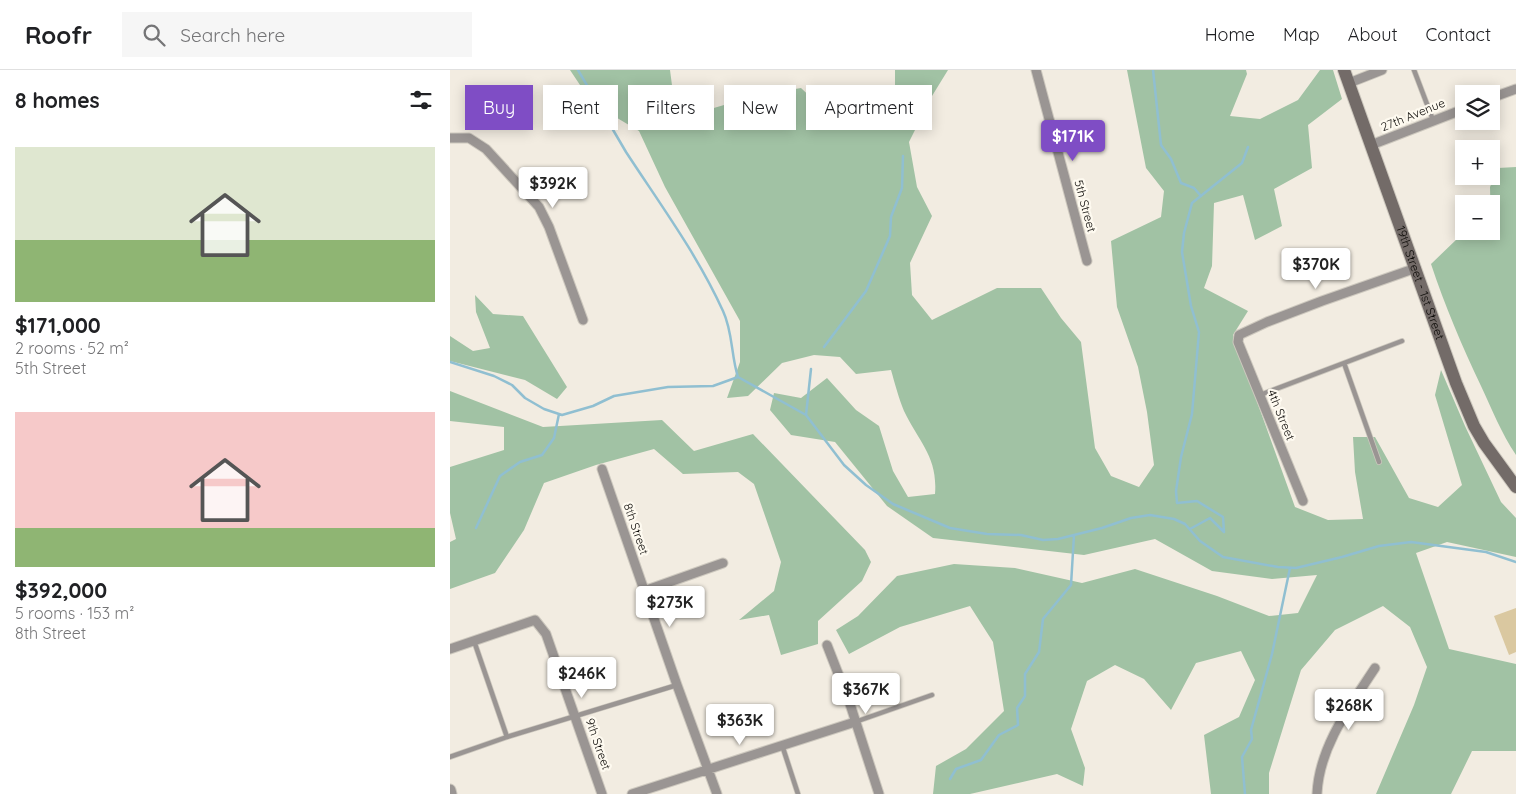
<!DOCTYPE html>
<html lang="en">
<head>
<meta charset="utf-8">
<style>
	body { margin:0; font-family:Quicksand,sans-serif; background:#f6f6f6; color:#202124; height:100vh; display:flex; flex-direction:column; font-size:19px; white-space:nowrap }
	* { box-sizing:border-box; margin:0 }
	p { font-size:16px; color:#757577 }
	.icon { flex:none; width:28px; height:28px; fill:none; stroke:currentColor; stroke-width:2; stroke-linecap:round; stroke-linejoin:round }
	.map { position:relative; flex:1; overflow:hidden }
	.sheet { display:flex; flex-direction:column; background:#fff; width:450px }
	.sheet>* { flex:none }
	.banner { position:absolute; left:15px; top:15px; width:475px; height:45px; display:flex; gap:10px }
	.buttons { position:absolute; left:1005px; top:15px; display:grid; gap:10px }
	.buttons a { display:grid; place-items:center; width:45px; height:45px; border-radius:0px; background:#fff; box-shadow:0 2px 12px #0003; font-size:25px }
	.price { position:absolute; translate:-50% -42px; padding:0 11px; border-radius:5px; background:#fff; color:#222; font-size:16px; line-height:32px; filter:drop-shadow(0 1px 2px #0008) }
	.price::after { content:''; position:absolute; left:50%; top:30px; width:15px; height:11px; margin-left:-8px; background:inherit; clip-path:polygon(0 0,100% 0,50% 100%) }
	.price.selected { background:#7f4dc5; color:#fff }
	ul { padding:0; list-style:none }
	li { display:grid; align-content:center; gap:10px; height:265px; padding:0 15px }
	li span { display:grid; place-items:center; height:155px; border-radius:0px; color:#555 }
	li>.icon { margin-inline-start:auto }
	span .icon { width:90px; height:90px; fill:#fffc; stroke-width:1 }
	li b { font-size:21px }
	h2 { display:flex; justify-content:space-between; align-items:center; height:60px; padding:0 15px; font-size:21px }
	.chip { padding:0 18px; border-radius:0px; background:#fff; box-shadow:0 2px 12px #0003; font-size:18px; line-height:45px }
	.chip.selected { background:#7f4dc5; color:#fff }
	header { display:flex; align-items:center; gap:30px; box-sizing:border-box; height:70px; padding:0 25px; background:#fff; border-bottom:1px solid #e0e0e0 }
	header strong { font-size:24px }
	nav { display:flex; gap:28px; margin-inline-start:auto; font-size:18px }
	.search { width:350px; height:45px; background:#f6f6f6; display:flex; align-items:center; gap:12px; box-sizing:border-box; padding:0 18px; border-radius:0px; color:#757577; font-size:19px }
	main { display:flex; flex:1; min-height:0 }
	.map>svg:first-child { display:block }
	.forest { fill:#a1c2a4 }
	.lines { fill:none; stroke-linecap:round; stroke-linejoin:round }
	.stream { stroke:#90bfd1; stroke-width:2.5 }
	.building { fill:#dac8a0 }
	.service-casing { stroke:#cdc8be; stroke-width:6 }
	.minor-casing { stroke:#cdc8be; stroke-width:11 }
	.tertiary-casing { stroke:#cdc8be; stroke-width:13 }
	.secondary-casing { stroke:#cdc8be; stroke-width:14 }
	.service { stroke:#9a9593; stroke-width:4.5 }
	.minor { stroke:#9a9593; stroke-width:9 }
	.tertiary { stroke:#9a9593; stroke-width:11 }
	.secondary { stroke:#736b68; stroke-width:12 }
	.labels { text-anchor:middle; stroke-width:4.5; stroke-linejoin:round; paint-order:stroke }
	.street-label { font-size:12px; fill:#0d0b08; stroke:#fefaf0 }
</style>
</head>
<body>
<header>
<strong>Roofr</strong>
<div class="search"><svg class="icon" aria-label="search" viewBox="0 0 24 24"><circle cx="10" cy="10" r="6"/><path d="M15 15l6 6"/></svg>Search here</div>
<nav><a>Home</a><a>Map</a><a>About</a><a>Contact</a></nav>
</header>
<main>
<section class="sheet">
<h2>8 homes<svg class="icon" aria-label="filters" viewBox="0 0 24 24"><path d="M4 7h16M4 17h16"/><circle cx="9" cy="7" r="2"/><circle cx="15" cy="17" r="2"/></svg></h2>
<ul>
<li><span style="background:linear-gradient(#dfe7d0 60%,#8fb573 0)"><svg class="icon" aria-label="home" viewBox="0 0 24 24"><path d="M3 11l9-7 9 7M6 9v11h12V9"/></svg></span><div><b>$171,000</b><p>2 rooms · 52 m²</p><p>5th Street</p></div></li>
<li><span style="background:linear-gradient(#f6c9c9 75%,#8fb573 0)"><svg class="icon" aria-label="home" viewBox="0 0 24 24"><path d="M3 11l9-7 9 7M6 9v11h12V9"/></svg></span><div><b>$392,000</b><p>5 rooms · 153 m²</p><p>8th Street</p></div></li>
</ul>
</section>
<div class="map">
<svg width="1066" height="724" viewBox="0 0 1066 724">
	<rect width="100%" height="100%" fill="#f2ece1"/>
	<!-- forest -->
	<path class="forest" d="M120,0H220L223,23L250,42L305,26L351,18L386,51L419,53L445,19V0H498L482,26L459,72L467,117L482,146L460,193L462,225L482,250L547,218H591L611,248L631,272L645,378L661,406L689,417L704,395L697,342L688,297L667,237L661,171L711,147L714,121L696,98L677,0H796L797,4L780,46L810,49L848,30L870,0H883L892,29L858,55L862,98L824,119L832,156L805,170L793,125L764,133L762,196L754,218L798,241L783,265L845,437L878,450L913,449L905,402L903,367H925L959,428L988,437L1012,415L985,325L991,300L1015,356L1051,432L1066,448V487L997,472L966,483L999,579L1066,594V681H1022L1001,724H926L964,635L977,597L960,557L933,536L885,560L851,600L819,703V724H761L754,665L789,647L805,610L791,581L746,593L721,640L694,609L665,595L637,611L621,659L635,698L633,716L607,704L520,724H483L486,696L516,679L554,641L543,572L520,536L450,557L399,584L386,560L408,546L447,506L504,494L565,498L632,513L685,499L767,526L819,546L848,543L867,505L822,509L762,501L705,469L634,485L483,468L437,436L385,372L341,365L320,340L324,323L351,328L377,308L406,340L429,356L443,401L458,427L485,424C488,387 469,372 454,341C449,329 445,314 441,300L406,304L390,287L364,285L332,293L298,326L277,328L290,292V251L215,117L189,61L142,33Z
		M1066,97V385C1051,363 1042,339 1031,316C1012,276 995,236 981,194L1008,168L1019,161H1041L1040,117L1048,98Z
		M25,225L43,244L73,246L117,317L107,329L75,310L0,291V266L23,281L40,278L26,242Z
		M0,321L93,357L212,350L244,381L303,364L415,480L421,492L412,511L368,551V574L331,585L319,545L289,550L324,521L331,492L304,414L288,402L233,404L204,379L146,395L94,413L74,460L45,503L0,519V472L6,469L0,443V397L54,380V357L0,351Z"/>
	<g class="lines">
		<!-- stream -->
		<path class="stream" d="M128,0C144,27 160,55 176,82C210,134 247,184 273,241C283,262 281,286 288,307L356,345L394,395L416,415L443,434L500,458L537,464L571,465L593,470L608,469L652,458L681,448L700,445L724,449L735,454L750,471L773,487L828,497L846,498L892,487L929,476L961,472L1036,482L1066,492
			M703,0L711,75L721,89L731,113L744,118L751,126
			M374,277L416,221L440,166L441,147L452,118L453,86
			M0,292L44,306L62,315L75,328L94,339L112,345L143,336L164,326L218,317L263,316L288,307
			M356,345L361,299
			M26,458L50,406L70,392L92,385L104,368L109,344
			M740,459L760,448L774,462L773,447L747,431L727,433L726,421L731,387L742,344L749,262L741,236L732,182L734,163L742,133L792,93L798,77
			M500,709L506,699L531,690L549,665L568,655L567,638L575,626V604L589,582L593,549L621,515L624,465
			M795,724L792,687L802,669L801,660L822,584L840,498"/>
	</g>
	<!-- building -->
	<path class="building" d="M1066,538V582L1059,585L1044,546Z"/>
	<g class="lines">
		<defs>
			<path id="service" d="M964,0L983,50
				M894,293L929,392
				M810,325L952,271
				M24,571L57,667
				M405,652L482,625
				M332,675L348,724
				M0,687L57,667L227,615"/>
			<path id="minor" d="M586,0L637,191
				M899,13L932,0
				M1041,28L1066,19
				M0,68H19L36,79L89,137L99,157L133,250
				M921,75L1014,39
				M152,399L227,615L267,724
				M853,431L788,272L789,265L817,252L872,231L966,198
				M194,521L273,493
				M377,575L400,634L429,724
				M0,579L85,550L96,564L152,724
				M182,724L405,652
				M867,724C869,677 900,636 925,598"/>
			<path id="tertiary" d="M0,720L1,724"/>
			<g id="secondary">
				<path id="s1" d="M894,0L1006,313L1024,356L1034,373L1066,417"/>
			</g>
		</defs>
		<!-- service casing -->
		<use href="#service" class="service-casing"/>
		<!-- minor casing -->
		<use href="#minor" class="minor-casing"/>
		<!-- tertiary casing -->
		<use href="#tertiary" class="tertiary-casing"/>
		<!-- secondary casing -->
		<use href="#secondary" class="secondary-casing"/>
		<!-- service -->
		<use href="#service" class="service"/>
		<!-- minor -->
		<use href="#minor" class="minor"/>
		<!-- tertiary -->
		<use href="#tertiary" class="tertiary"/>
		<!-- secondary -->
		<use href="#secondary" class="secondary"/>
	</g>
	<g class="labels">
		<!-- street labels -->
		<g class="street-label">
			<text transform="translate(963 45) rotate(-22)" y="4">27th Avenue</text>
			<text transform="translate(635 136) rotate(75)" y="4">5th Street</text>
			<text dy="4" stroke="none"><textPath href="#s1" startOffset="226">19th Street - 1st Street</textPath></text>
			<text transform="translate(831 345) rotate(68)" y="4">4th Street</text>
			<text transform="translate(186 459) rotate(71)" y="4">8th Street</text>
			<text transform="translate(148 674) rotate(71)" y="4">9th Street</text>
		</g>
	</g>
</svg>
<div class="buttons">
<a><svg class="icon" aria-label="layers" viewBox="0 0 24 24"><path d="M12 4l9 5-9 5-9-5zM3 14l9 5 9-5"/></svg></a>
<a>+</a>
<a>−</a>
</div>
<b class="price selected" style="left:623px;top:92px">$171K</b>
<b class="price" style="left:103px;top:139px">$392K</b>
<b class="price" style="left:866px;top:220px">$370K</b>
<b class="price" style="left:220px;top:558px">$273K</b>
<b class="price" style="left:132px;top:629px">$246K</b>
<b class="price" style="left:416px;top:645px">$367K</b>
<b class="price" style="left:899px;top:661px">$268K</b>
<b class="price" style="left:290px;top:676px">$363K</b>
<div class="banner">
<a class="chip selected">Buy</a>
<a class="chip">Rent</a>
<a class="chip">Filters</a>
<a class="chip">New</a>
<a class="chip">Apartment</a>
</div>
</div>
</main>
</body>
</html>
